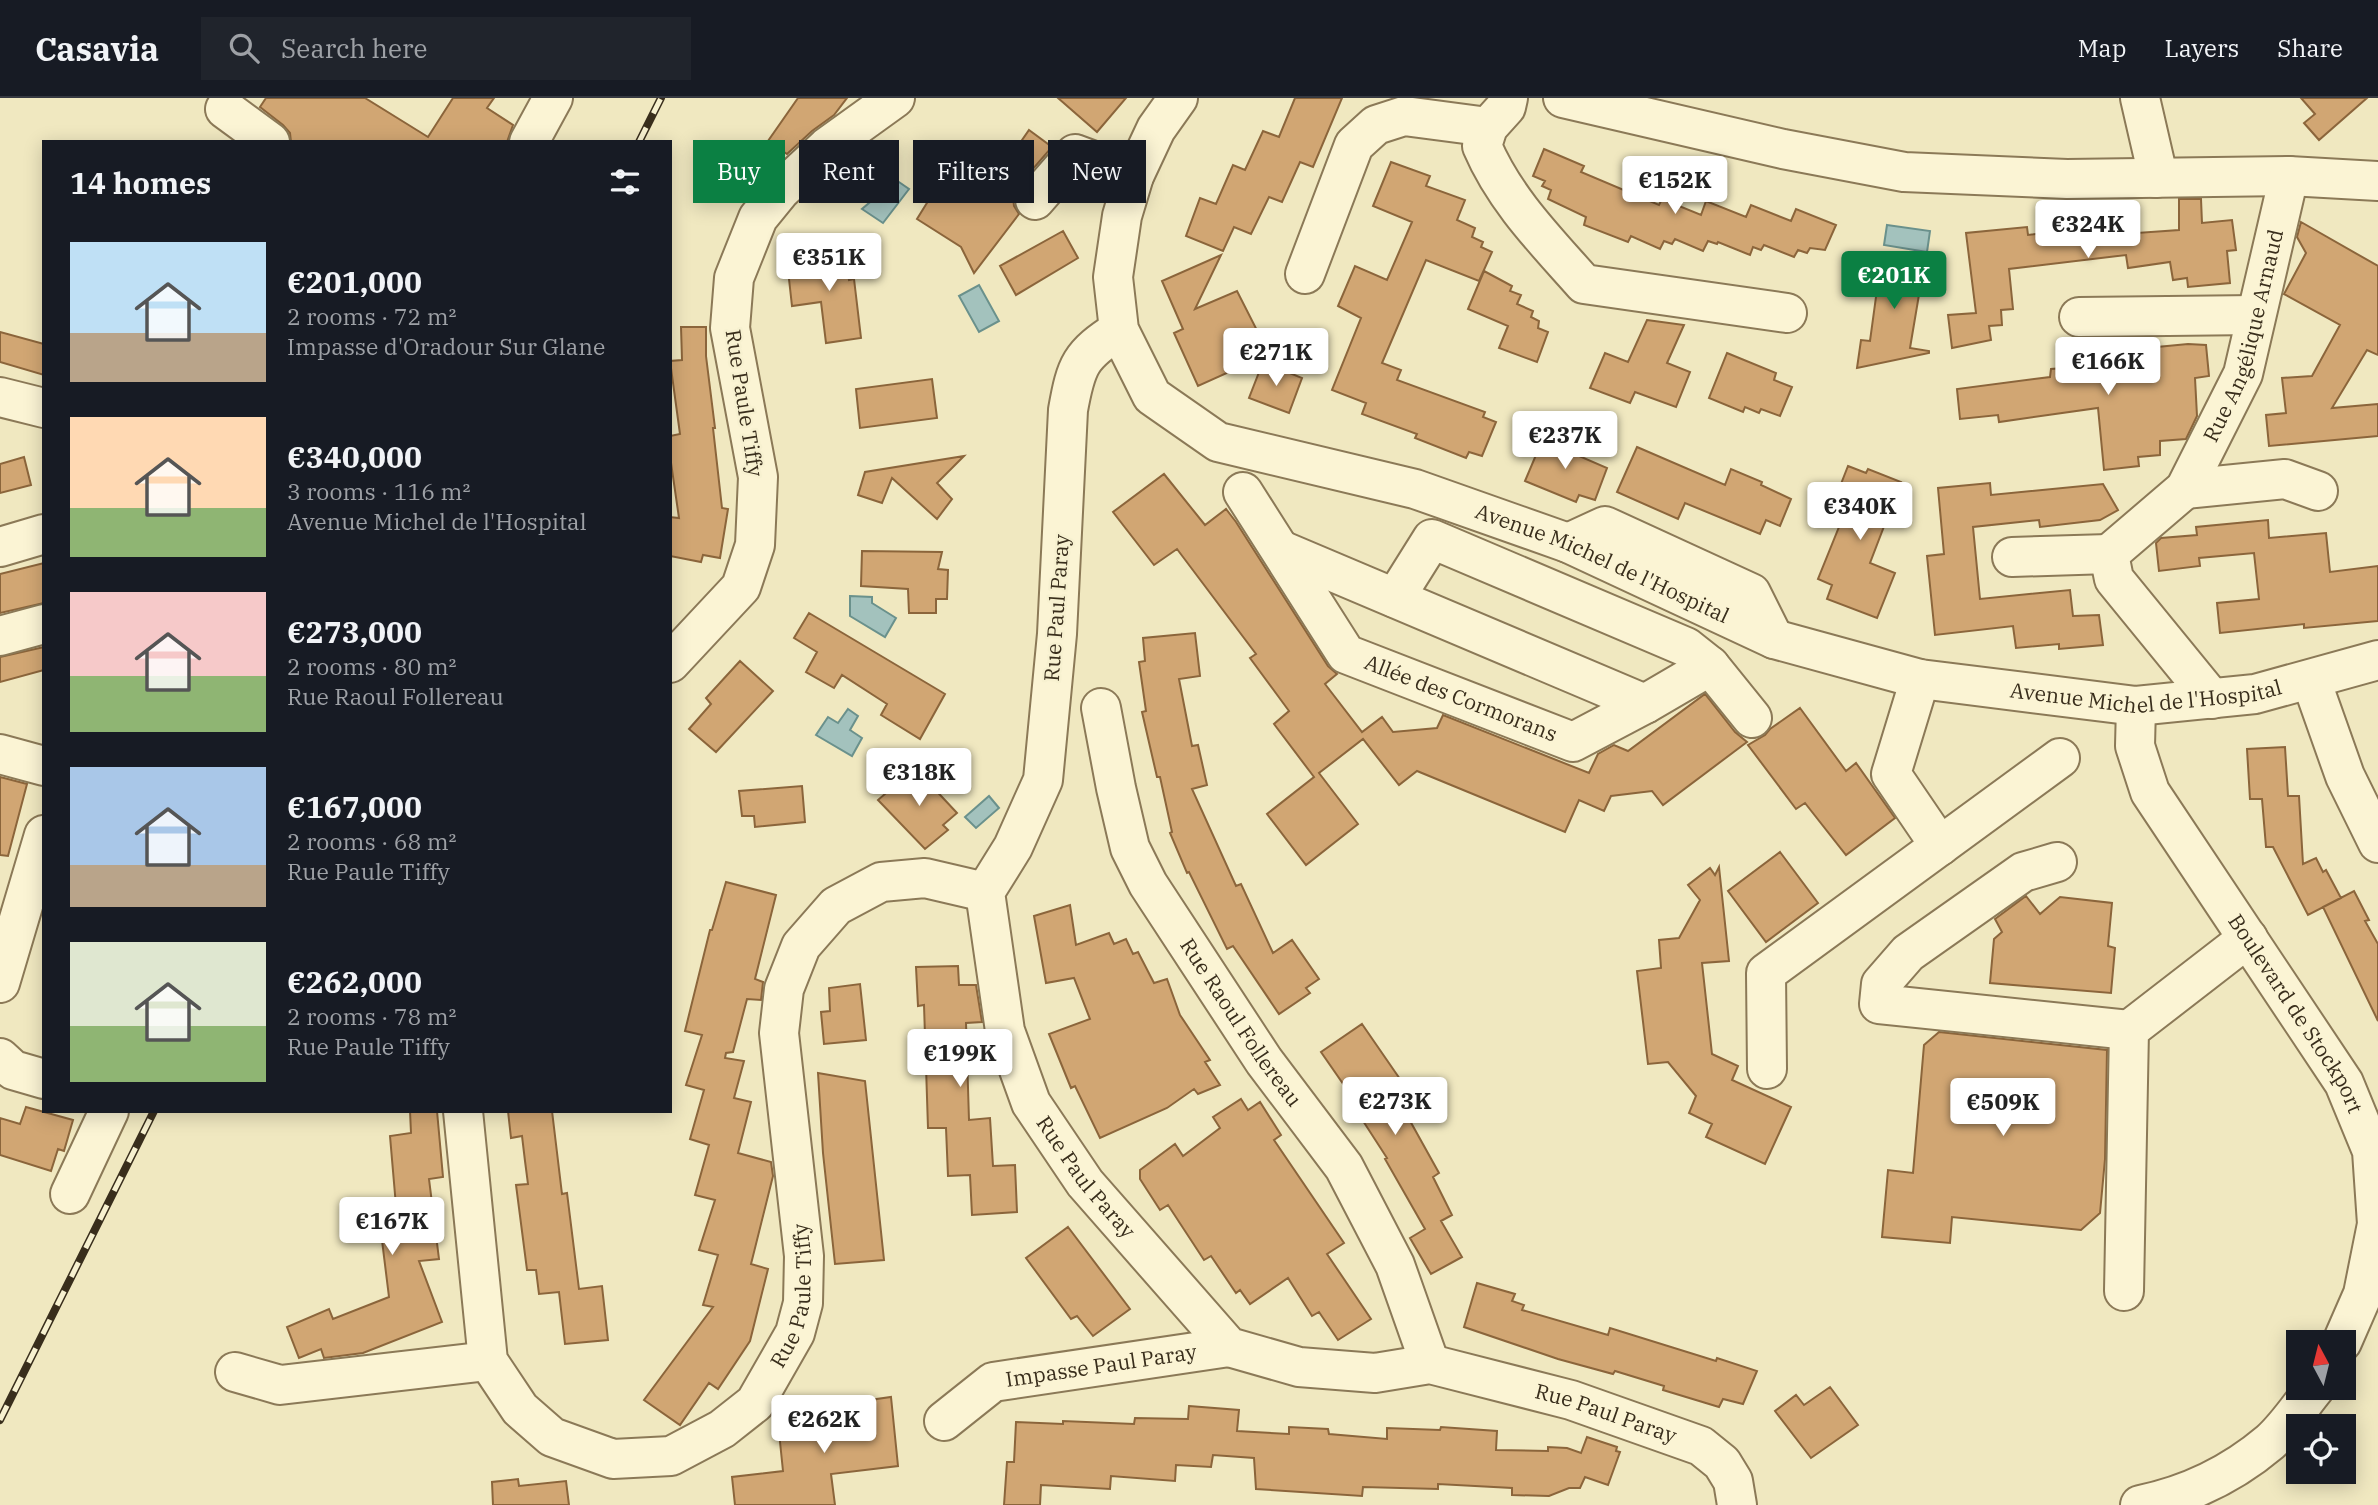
<!DOCTYPE html>
<html lang="en">
<head>
<meta charset="utf-8">
<style>
	body { margin:0; font-family:"IBM Plex Serif",serif; background:#20242c; color:#f1f3f6; height:100vh; display:flex; flex-direction:column; font-size:26px; white-space:nowrap }
	* { box-sizing:border-box; margin:0 }
	p { font-size:23px; color:#9ea1a6 }
	.icon { flex:none; width:38px; height:38px; fill:none; stroke:currentColor; stroke-width:2; stroke-linecap:round; stroke-linejoin:round }
	.map { position:relative; flex:1; overflow:hidden }
	.panel { position:absolute; left:42px; top:42px; width:630px; height:973px; display:flex; flex-direction:column; background:#171b24; border-radius:0px; box-shadow:0 4px 18px #0003 }
	.panel>* { flex:none }
	.guide { position:absolute; left:693px; top:42px; width:665px; height:63px; display:flex; gap:14px }
	.needle { width:46px; rotate:353deg }
	.tools { position:absolute; left:2286px; top:1232px; display:grid; gap:14px }
	.tools a { display:grid; place-items:center; width:70px; height:70px; border-radius:0px; background:#171b24; box-shadow:0 4px 18px #0003; font-size:35px }
	.price { position:absolute; translate:-50% -60px; padding:0 16px; border-radius:7px; background:#fff; color:#222; font-size:23px; line-height:46px; filter:drop-shadow(0 2px 4px #0008) }
	.price::after { content:''; position:absolute; left:50%; top:42px; width:21px; height:16px; margin-left:-10px; background:inherit; clip-path:polygon(0 0,100% 0,50% 100%) }
	.price.on { background:#0b8043; color:#fff }
	ul { padding:0; list-style:none }
	li { display:flex; align-items:center; gap:21px; height:175px; padding:0 28px }
	li span { display:grid; place-items:center; flex:none; width:196px; height:140px; border-radius:0px; color:#555 }
	li>.icon { margin-inline-start:auto }
	span .icon { width:84px; height:84px; fill:#fffc; stroke-width:1 }
	li b { font-size:30px }
	h2 { display:flex; justify-content:space-between; align-items:center; height:84px; padding:0 28px; font-size:30px }
	.chip { padding:0 24px; border-radius:0px; background:#171b24; box-shadow:0 4px 18px #0003; font-size:24px; line-height:63px }
	.chip.on { background:#0b8043; color:#fff }
	header { display:flex; align-items:center; gap:42px; box-sizing:border-box; height:98px; padding:0 35px; background:#171b24; border-bottom:2px solid #363941 }
	header strong { font-size:33px }
	nav { display:flex; gap:38px; margin-inline-start:auto; font-size:24px }
	.search { width:490px; height:63px; background:#20242c; display:flex; align-items:center; gap:18px; box-sizing:border-box; padding:0 24px; border-radius:0px; color:#9ea1a6; font-size:26px }
	.map>svg:first-child { display:block }
	.water { fill:#a3c2bd; stroke:#6a918c; stroke-width:2 }
	.building { fill:#d1a673; stroke:#8b653b; stroke-width:2 }
	.lines { fill:none; stroke-linecap:round; stroke-linejoin:round }
	.minor-casing { stroke:#8b7957; stroke-width:42 }
	.minor { stroke:#fbf4d4; stroke-width:38 }
	.rail-casing { stroke:#392e1c; stroke-width:8 }
	.rail { stroke:#f7f1d0; stroke-width:5; stroke-dasharray:16; stroke-linecap:butt }
	.labels { text-anchor:middle; stroke-width:5; stroke-linejoin:round; paint-order:stroke }
	.street-label { font-size:21px; fill:#392e1c; stroke:#f7f1d0 }
</style>
</head>
<body>
<header>
<strong>Casavia</strong>
<div class="search"><svg class="icon" aria-label="search" viewBox="0 0 24 24"><circle cx="10" cy="10" r="6"/><path d="M15 15l6 6"/></svg>Search here</div>
<nav><a>Map</a><a>Layers</a><a>Share</a></nav>
</header>
<div class="map">
<svg width="2378" height="1407" viewBox="0 0 2378 1407">
	<rect width="100%" height="100%" fill="#f0e8c0"/>
	<!-- water -->
	<path class="water" d="M896,82L909,91L883,125L862,111Z
		M1887,127L1930,133L1927,154L1884,147Z
		M979,187L999,223L979,234L959,198Z
		M850,498L872,499V505L896,520L885,539L850,518Z
		M848,611L858,618L850,632L862,640L852,658L816,637L828,619L838,625Z
		M989,698L999,710L976,730L965,719Z"/>
	<!-- building -->
	<path class="building" d="M266,0H365L428,39L453,0H494L487,10L513,27L507,44H291L290,35L283,27L260,9Z
		M798,0H847L834,17L812,33L787,56L768,43Z
		M1058,0H1126L1097,34Z
		M1295,0H1342L1313,69L1300,64L1282,104L1269,99L1251,136L1234,129L1223,153L1186,138L1200,100L1216,106L1233,67L1245,72L1263,33L1279,39Z
		M2301,0H2367L2319,42L2304,25L2315,16Z
		M1029,32L1052,49L1018,88L1013,99L1014,108L1019,116L974,175L961,149L917,121L943,79L963,91L968,84L984,87L994,70L1000,74Z
		M1544,51L1584,68L1581,74L1659,107L1662,101L1701,117L1706,103L1746,119L1751,107L1791,123L1796,111L1836,127L1825,152L1810,150L1807,155L1798,152L1794,159L1764,147L1761,152L1753,149L1750,157L1718,144L1717,146L1708,143L1703,153L1675,141L1672,146L1664,143L1660,151L1631,138L1628,144L1584,127L1586,119L1548,101L1551,92L1542,88L1545,83L1533,78Z
		M1391,64L1430,78L1426,88L1465,102L1457,122L1475,130L1472,139L1483,144L1481,149L1492,154L1479,183L1426,162L1382,265L1401,272L1397,282L1485,314L1483,319L1496,324L1482,358L1469,354L1466,360L1415,340L1417,336L1362,316L1366,305L1332,292L1361,220L1338,208L1355,168L1387,182L1412,124L1373,108Z
		M2179,101H2201L2202,125L2232,122L2236,152L2227,153L2230,185L2188,189L2187,180L2173,182L2170,164L2128,170L2126,157L2009,171L2013,211L2001,212L2002,227L1989,228L1991,242L1952,250L1948,217L1976,215L1966,135L2027,129L2028,137L2135,123L2137,135L2179,132Z
		M2301,124L2378,168V257L2367,252L2332,310L2378,306V338L2269,348L2266,317L2286,315L2282,280L2312,278L2340,227L2284,196L2306,155L2297,139Z
		M1063,133L1078,160L1016,197L1000,168Z
		M844,148L849,182L854,181L861,240L826,245L821,204L792,208L788,172L814,169L812,151Z
		M1882,155L1925,161L1910,250L1929,253V255L1857,270L1861,242L1870,243Z
		M1221,157L1195,211L1237,193L1269,256L1198,288L1174,235L1183,231L1162,183Z
		M1484,173L1512,188L1510,193L1521,197L1517,206L1533,213L1531,219L1539,223L1538,230L1548,234L1537,264L1499,250L1508,228L1468,211Z
		M1647,222L1684,227L1667,265L1690,274L1676,309L1635,294L1630,305L1590,290L1605,255L1628,264Z
		M681,229H706V258L715,330H713L722,410L728,411L720,460L703,457L701,464L670,458V419L679,420L670,358V338L680,336L670,263L682,262Z
		M0,234L44,246V277L0,264Z
		M2188,246L2206,247L2209,278L2195,280L2197,318L2186,341L2160,343V357L2138,359L2139,368L2104,372L2098,310L1999,324L1998,317L1960,321L1957,291L2050,279L2051,271L2064,270L2063,258Z
		M1727,255L1776,275L1774,282L1792,289L1780,318L1761,311L1759,315L1745,309L1743,314L1709,300Z
		M1263,264L1302,280L1289,315L1249,300Z
		M932,281L937,320L860,330L856,291Z
		M1544,338L1581,352L1579,358L1607,370L1595,402L1579,397L1576,404L1525,383Z
		M1637,349L1725,387L1731,371L1762,384L1761,387L1791,401L1780,428L1766,422L1760,436L1685,405L1678,421L1617,394Z
		M964,358L937,385L952,401L937,421L892,380L882,405L858,397L865,374Z
		M24,359L31,387L0,395V366Z
		M1848,368L1866,375L1868,371L1901,384L1870,465L1895,475L1877,520L1827,501L1832,487L1818,481L1845,414L1832,409Z
		M1164,376L1205,427L1226,411L1236,424L1328,568L1337,576L1325,586L1362,634L1382,619L1393,634L1437,630L1443,617L1589,675L1598,656L1614,647L1628,653L1705,596L1735,634L1747,644L1663,707L1652,693L1611,698L1604,713L1579,702L1565,734L1417,673L1399,687L1363,641L1319,675L1358,726L1306,767L1267,716L1314,679L1274,626L1289,613L1250,560L1256,556L1177,451L1154,467L1113,414Z
		M1990,385L1991,397L2103,386L2118,412L2100,422L2040,429L2039,422L1973,429L1980,501L2070,492L2073,518L2099,517L2103,547L2059,551V546L2016,550L2013,528L1935,537L1927,458L1944,456L1938,390Z
		M2268,422L2269,440L2326,435L2330,474L2378,468V523L2304,530V526L2220,535L2217,505L2259,501L2254,455L2199,460L2200,468L2159,473L2156,445L2161,440L2197,437L2196,429Z
		M862,453L942,454L938,471L948,472L947,501H936V515H909L908,491L861,488Z
		M44,465V505L0,515V476Z
		M809,515L945,596L920,641L881,617L887,606L842,577L834,590L806,574L817,554L794,540Z
		M1195,535L1200,578L1179,581L1192,648L1198,647L1207,687L1192,691L1236,788L1241,786L1273,855L1292,842L1319,881L1306,890L1310,895L1279,916L1233,848L1227,851L1189,774L1187,775L1170,735L1172,734L1160,679H1157L1142,614L1146,613L1139,564L1145,563L1143,540Z
		M44,549V572L0,584V559Z
		M740,563L773,593L716,654L689,631L711,606L706,600Z
		M1800,610L1846,673L1856,665L1895,720L1846,757L1805,705L1796,711L1748,647L1765,637L1770,631Z
		M2285,649L2288,698H2299L2303,766L2316,760L2323,774L2326,772L2341,800L2308,817L2273,749H2266L2262,701H2250L2247,651Z
		M915,670L957,715L943,727L948,732L925,751L878,702Z
		M0,679L27,686L8,758L0,757Z
		M802,688L805,724L755,729L754,718H742L739,693Z
		M1780,754L1818,805L1766,844L1728,793Z
		M1719,769L1729,863L1702,865L1712,956L1738,968L1732,982L1791,1009L1765,1066L1706,1039L1712,1026L1689,1015L1696,998L1668,964L1648,966L1637,873L1661,870L1659,842L1679,840L1700,802L1688,787L1710,770L1715,777Z
		M726,784L776,797L755,881L763,884L761,902L747,901L733,954L726,955L725,960L744,963L734,1000L751,1004L738,1055L771,1064L773,1078L751,1166L768,1171L750,1243L718,1291L709,1285L680,1327L644,1302L713,1209L703,1207L718,1157L699,1152L715,1102L695,1097L709,1047L690,1041L704,992L686,987L702,937L685,933L710,832H712Z
		M2354,793L2369,822L2365,823L2378,846V923L2323,809Z
		M2026,798L2040,816L2060,799L2112,805L2108,848L2115,850L2111,895L1990,885L1994,841L2002,834L1995,821Z
		M1070,807L1076,847L1109,835L1114,846L1126,841L1133,856L1138,854L1154,885L1167,881L1180,917L1210,962L1205,964L1220,987L1198,996L1194,991L1167,1010L1100,1040L1075,988L1071,990L1049,936L1090,921L1074,880L1046,885L1034,818Z
		M958,868L959,887H976L982,924L966,925L969,1022L990,1020L993,1068L1015,1067L1017,1114L972,1117L970,1077L948,1078L946,1030H928L924,907L918,908L916,869Z
		M860,886L866,942L824,946L821,914L830,913L829,890Z
		M1362,926L1422,1013L1409,1021L1439,1075L1433,1079L1452,1117L1441,1123L1462,1159L1431,1176L1410,1140L1425,1131L1385,1061L1387,1060L1345,995L1348,993L1321,954Z
		M1939,934L2107,952L2105,1061L2100,1115L2081,1132L1952,1119L1950,1145L1882,1139L1888,1072L1913,1075L1924,947Z
		M818,975L865,983L884,1162L835,1166L823,1055Z
		M1241,1001L1248,1012L1260,1004L1281,1037L1274,1042L1344,1145L1327,1156L1371,1221L1338,1242L1319,1214L1312,1218L1288,1180L1250,1206L1240,1192L1236,1195L1211,1158L1204,1162L1168,1107L1160,1112L1140,1081V1072L1175,1046L1183,1058L1220,1030L1213,1019Z
		M26,1009L73,1022L64,1053L58,1051L51,1073L0,1057V1020L20,1026Z
		M410,1013H437L443,1079L429,1081L439,1161L419,1163L442,1224L363,1255L324,1260L321,1251L299,1260L287,1229L329,1211L333,1221L389,1199L378,1110L396,1108L390,1038L411,1035Z
		M508,1013H552L562,1096L567,1095L579,1191L602,1188L608,1242L565,1246L559,1194L539,1196L536,1172H527L516,1087L528,1086L525,1063L522,1038L511,1040Z
		M1068,1129L1130,1211L1093,1238L1077,1218L1071,1221L1026,1160Z
		M1477,1185L1515,1196L1512,1203L1524,1207L1522,1212L1608,1237L1610,1230L1716,1263L1717,1260L1757,1273L1743,1306L1723,1301L1719,1309L1663,1292L1664,1288L1615,1273L1613,1276L1558,1261L1464,1229Z
		M1830,1289L1858,1327L1811,1360L1775,1313L1796,1297L1804,1307Z
		M891,1299L898,1368L831,1376L835,1407H735L732,1379L783,1373L779,1334L808,1330L806,1311Z
		M1189,1308L1239,1312L1237,1333L1289,1336V1329L1328,1331L1329,1336L1387,1341V1330L1440,1332L1441,1329L1497,1333L1496,1352L1548,1353V1349L1567,1350L1581,1355L1587,1339L1617,1349L1616,1353L1620,1354L1608,1387L1585,1379L1580,1390H1569L1549,1398L1512,1397V1390L1438,1386V1391L1363,1389L1362,1398L1256,1391L1254,1360L1213,1357L1211,1369L1176,1367L1175,1383L1111,1378L1110,1391L1041,1387L1040,1407H1004L1007,1364H1014L1016,1324L1063,1326V1323L1134,1326L1135,1320L1188,1321Z
		M518,1381L519,1388L566,1383L569,1407H493L492,1384Z"/>
	<g class="lines">
		<defs>
			<g id="minor">
				<path id="s1" d="M1178,0L1156,31L1134,78L1122,118L1113,179L1119,232L1152,298L1218,344L1415,391L1568,445L1774,541L1920,581L2136,608L2255,596L2378,562"/>
				<path d="M1508,0L1506,9L1488,29L1482,48C1505,102 1546,143 1584,186L1787,215"/>
				<path d="M1563,0L1783,51L1904,74L2067,81L2289,78L2378,83"/>
				<path d="M2140,0L2155,65L2156,80"/>
				<path d="M225,11L270,44"/>
				<path d="M529,44L553,0"/>
				<path d="M1035,102L1075,56L1134,78"/>
				<path d="M1305,176L1354,47L1376,27L1404,18L1488,29"/>
				<path d="M2079,219L2256,217"/>
				<path id="s2" d="M1119,232C1080,257 1076,267 1068,312L1057,536L1043,682L1013,749L985,794L1005,933L1031,1005L1085,1085L1229,1249L1299,1269L1375,1275L1430,1266L1571,1302L1701,1348L1722,1365L1733,1383L1737,1407"/>
				<path d="M0,299L44,310"/>
				<path d="M2185,391L2285,381L2318,393"/>
				<path id="s3" d="M1243,394L1346,556L1573,644L1645,606L1710,568L1752,620"/>
				<path d="M1568,445L1605,428L1751,495L1774,541"/>
				<path d="M0,449L44,436"/>
				<path d="M1281,452L1645,606"/>
				<path d="M2012,459L2109,456"/>
				<path d="M1395,500L1432,441L1686,549L1710,568"/>
				<path d="M0,538L44,526"/>
				<path d="M670,565L741,489L755,447L758,379L730,230L734,180L758,120L780,93L827,49L895,0"/>
				<path d="M1920,581L1891,676L1940,748"/>
				<path d="M2311,582L2345,678L2378,745"/>
				<path id="s4" d="M2212,601L2114,481L2109,456L2185,391L2243,276L2289,78"/>
				<path id="s5" d="M2136,608L2135,648L2150,694L2344,985L2372,1053L2377,1126L2363,1196L2342,1244"/>
				<path id="s6" d="M1101,610L1116,690L1130,750L1148,786L1264,963L1344,1069L1395,1167L1430,1266"/>
				<path d="M0,656L44,668"/>
				<path d="M2057,764L2023,774L1908,855L1881,886L1879,906L2129,932"/>
				<path d="M0,885L44,737"/>
				<path d="M0,960L13,972L44,981"/>
				<path d="M1767,971L1766,875L2060,660"/>
				<path id="s7" d="M463,1013L488,1263L520,1311L552,1339L613,1361L671,1358L722,1331L755,1305L795,1235L803,1205L804,1158L779,935L784,891L801,848L836,808L881,784L925,780L985,794"/>
				<path d="M70,1096L109,1013"/>
				<path d="M2124,1193L2129,932L2248,840"/>
				<path d="M235,1274L280,1287L488,1263"/>
				<path id="s8" d="M944,1323L993,1284L1229,1249"/>
				<path d="M2140,1407C2189,1397 2231,1377 2270,1344C2287,1329 2301,1307 2315,1290"/>
			</g>
		</defs>
		<!-- minor casing -->
		<use href="#minor" class="minor-casing"/>
		<!-- minor -->
		<use href="#minor" class="minor"/>
		<defs>
			<path id="rail" d="M639,44L661,0
				M0,1322L154,1013"/>
		</defs>
		<!-- rail casing -->
		<use href="#rail" class="rail-casing"/>
		<!-- rail -->
		<use href="#rail" class="rail"/>
	</g>
	<g class="labels">
		<!-- street labels -->
		<g class="street-label">
			<text dy="7" stroke="none"><textPath href="#s4" startOffset="446">Rue Angélique Arnaud</textPath></text>
			<text transform="translate(744 305) rotate(81)" y="7">Rue Paule Tiffy</text>
			<text dy="7" stroke="none"><textPath href="#s1" startOffset="805">Avenue Michel de l'Hospital</textPath></text>
			<text transform="translate(1057 510) rotate(-86)" y="7">Rue Paul Paray</text>
			<text dy="7" stroke="none"><textPath href="#s1" startOffset="1372">Avenue Michel de l'Hospital</textPath></text>
			<text dy="7" stroke="none"><textPath href="#s3" startOffset="315">Allée des Cormorans</textPath></text>
			<text dy="7" stroke="none"><textPath href="#s5" startOffset="354">Boulevard de Stockport</textPath></text>
			<text dy="7" stroke="none"><textPath href="#s6" startOffset="350">Rue Raoul Follereau</textPath></text>
			<text dy="7" stroke="none"><textPath href="#s2" startOffset="906">Rue Paul Paray</textPath></text>
			<text dy="7" stroke="none"><textPath href="#s7" startOffset="691">Rue Paule Tiffy</textPath></text>
			<text dy="7" stroke="none"><textPath href="#s8" startOffset="172">Impasse Paul Paray</textPath></text>
			<text dy="7" stroke="none"><textPath href="#s2" startOffset="1516">Rue Paul Paray</textPath></text>
		</g>
	</g>
</svg>
<div class="tools">
<a><svg class="needle" viewBox="-14 -14 28 28"><path d="M0-13l5 13h-10z" fill="#e53935"/><path d="M0 13l5-13h-10z" fill="#9ea1a6"/></svg></a>
<a><svg class="icon" aria-label="locate" viewBox="0 0 24 24"><circle cx="12" cy="12" r="6"/><path d="M12 2v4M12 18v4M2 12h4M18 12h4"/></svg></a>
</div>
<b class="price" style="left:1675px;top:118px">€152K</b>
<b class="price" style="left:2088px;top:162px">€324K</b>
<b class="price" style="left:829px;top:195px">€351K</b>
<b class="price on" style="left:1894px;top:213px">€201K</b>
<b class="price" style="left:1276px;top:290px">€271K</b>
<b class="price" style="left:2108px;top:299px">€166K</b>
<b class="price" style="left:1565px;top:373px">€237K</b>
<b class="price" style="left:1860px;top:444px">€340K</b>
<b class="price" style="left:919px;top:710px">€318K</b>
<b class="price" style="left:960px;top:991px">€199K</b>
<b class="price" style="left:1395px;top:1039px">€273K</b>
<b class="price" style="left:2003px;top:1040px">€509K</b>
<b class="price" style="left:392px;top:1159px">€167K</b>
<b class="price" style="left:824px;top:1357px">€262K</b>
<div class="guide">
<a class="chip on">Buy</a>
<a class="chip">Rent</a>
<a class="chip">Filters</a>
<a class="chip">New</a>
</div>
<section class="panel">
<h2>14 homes<svg class="icon" aria-label="filters" viewBox="0 0 24 24"><path d="M4 7h16M4 17h16"/><circle cx="9" cy="7" r="2"/><circle cx="15" cy="17" r="2"/></svg></h2>
<ul>
<li><span style="background:linear-gradient(#bfe0f5 65%,#b9a48a 0)"><svg class="icon" aria-label="home" viewBox="0 0 24 24"><path d="M3 11l9-7 9 7M6 9v11h12V9"/></svg></span><div><b>€201,000</b><p>2 rooms · 72 m²</p><p>Impasse d'Oradour Sur Glane</p></div></li>
<li><span style="background:linear-gradient(#ffd9b3 65%,#8fb573 0)"><svg class="icon" aria-label="home" viewBox="0 0 24 24"><path d="M3 11l9-7 9 7M6 9v11h12V9"/></svg></span><div><b>€340,000</b><p>3 rooms · 116 m²</p><p>Avenue Michel de l'Hospital</p></div></li>
<li><span style="background:linear-gradient(#f6c9c9 60%,#8fb573 0)"><svg class="icon" aria-label="home" viewBox="0 0 24 24"><path d="M3 11l9-7 9 7M6 9v11h12V9"/></svg></span><div><b>€273,000</b><p>2 rooms · 80 m²</p><p>Rue Raoul Follereau</p></div></li>
<li><span style="background:linear-gradient(#a9c7e8 70%,#b9a48a 0)"><svg class="icon" aria-label="home" viewBox="0 0 24 24"><path d="M3 11l9-7 9 7M6 9v11h12V9"/></svg></span><div><b>€167,000</b><p>2 rooms · 68 m²</p><p>Rue Paule Tiffy</p></div></li>
<li><span style="background:linear-gradient(#dfe7d0 60%,#8fb573 0)"><svg class="icon" aria-label="home" viewBox="0 0 24 24"><path d="M3 11l9-7 9 7M6 9v11h12V9"/></svg></span><div><b>€262,000</b><p>2 rooms · 78 m²</p><p>Rue Paule Tiffy</p></div></li>
</ul>
</section>
</div>
</body>
</html>
